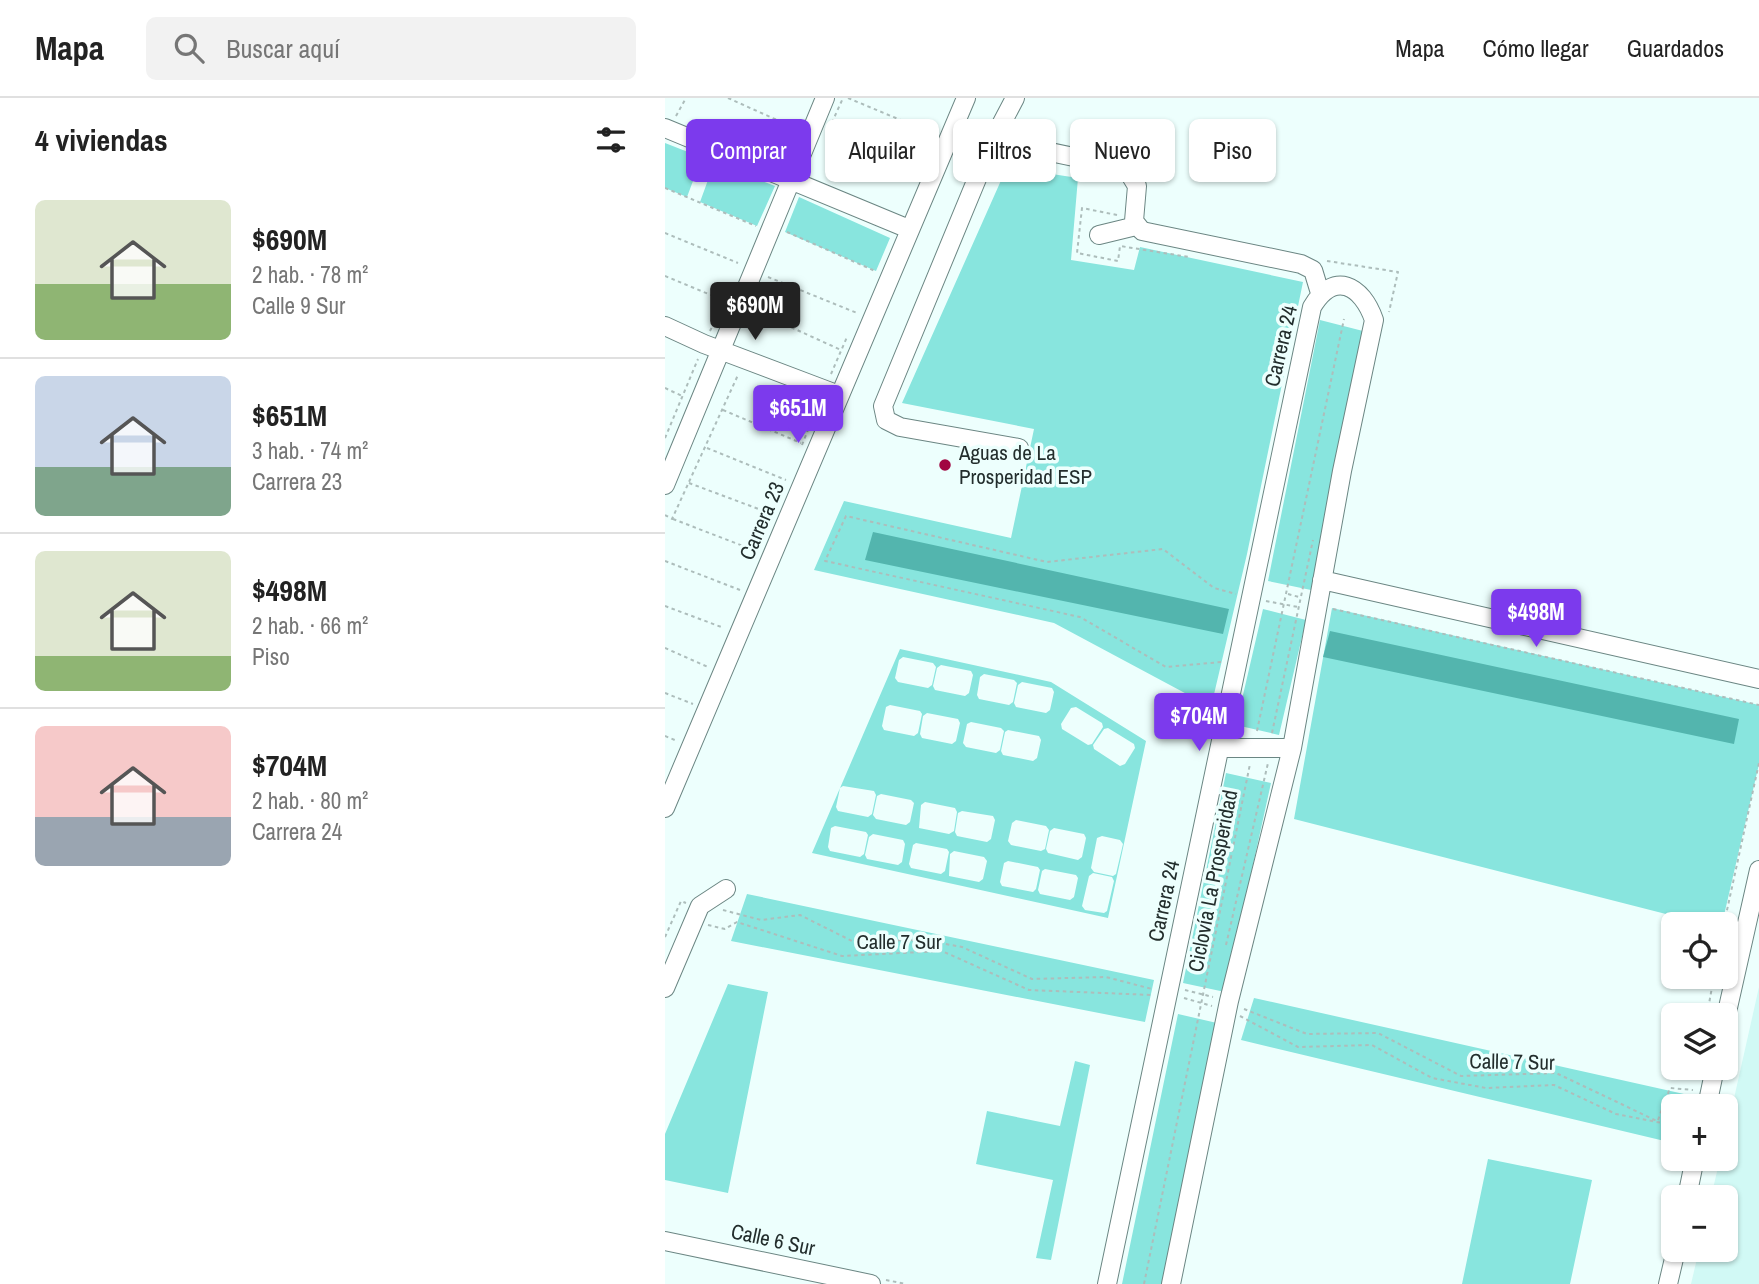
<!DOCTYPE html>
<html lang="es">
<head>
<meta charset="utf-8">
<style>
	body { margin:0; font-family:"Archivo Narrow",sans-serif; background:#f2f2f2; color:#222; height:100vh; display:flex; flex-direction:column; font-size:26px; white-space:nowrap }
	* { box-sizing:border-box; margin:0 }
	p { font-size:23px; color:#767676 }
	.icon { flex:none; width:38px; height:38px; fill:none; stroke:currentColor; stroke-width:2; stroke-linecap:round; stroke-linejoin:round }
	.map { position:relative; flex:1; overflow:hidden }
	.details { display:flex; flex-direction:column; background:#fff; width:665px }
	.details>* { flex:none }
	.banner { position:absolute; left:21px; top:21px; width:665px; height:63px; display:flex; gap:14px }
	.controls { position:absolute; left:996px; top:814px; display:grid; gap:14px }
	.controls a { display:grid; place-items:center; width:77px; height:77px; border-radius:10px; background:#fff; box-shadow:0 2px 5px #0004; font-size:35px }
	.price { position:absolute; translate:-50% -60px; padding:0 16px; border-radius:7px; background:#7c3aed; color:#fff; font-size:23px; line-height:46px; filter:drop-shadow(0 2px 4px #0008) }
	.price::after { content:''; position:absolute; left:50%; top:42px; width:21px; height:16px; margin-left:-10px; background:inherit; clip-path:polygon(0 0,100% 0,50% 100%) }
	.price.selected { background:#222; color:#fff }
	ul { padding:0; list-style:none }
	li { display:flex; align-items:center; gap:21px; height:175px; padding:0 35px }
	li+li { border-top:2px solid #e0e0e0 }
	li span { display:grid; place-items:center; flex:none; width:196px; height:140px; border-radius:10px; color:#555 }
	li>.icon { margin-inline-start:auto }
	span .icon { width:84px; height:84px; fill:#fffc; stroke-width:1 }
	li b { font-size:30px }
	h2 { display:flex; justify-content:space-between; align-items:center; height:84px; padding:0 35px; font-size:30px }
	.pill { padding:0 24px; border-radius:10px; background:#fff; box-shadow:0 2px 5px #0004; font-size:24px; line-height:63px }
	.pill.selected { background:#7c3aed; color:#fff }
	header { display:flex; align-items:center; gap:42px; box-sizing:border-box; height:98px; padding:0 35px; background:#fff; border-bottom:2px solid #e0e0e0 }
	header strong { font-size:33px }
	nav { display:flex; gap:38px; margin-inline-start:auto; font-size:24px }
	.search { width:490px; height:63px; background:#f2f2f2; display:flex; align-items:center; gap:18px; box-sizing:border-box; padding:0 24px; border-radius:10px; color:#767676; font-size:26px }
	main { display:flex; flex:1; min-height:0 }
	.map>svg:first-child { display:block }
	.built { fill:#d1f9f5 }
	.green { fill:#88e5de; fill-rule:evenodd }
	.water { fill:#53b5ae }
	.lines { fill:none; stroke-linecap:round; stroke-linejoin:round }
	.minor-casing { stroke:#6b8683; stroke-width:20 }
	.path { stroke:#adbdbb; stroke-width:2; stroke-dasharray:3.5 3.5; stroke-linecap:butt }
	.minor { stroke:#fff; stroke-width:18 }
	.poi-dot { fill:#a10542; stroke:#edfffd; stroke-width:2.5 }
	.labels { text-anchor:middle; stroke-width:7; stroke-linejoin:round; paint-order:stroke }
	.street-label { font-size:21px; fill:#232e2d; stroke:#edfffd }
	.poi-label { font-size:21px; fill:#232e2d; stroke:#edfffd; text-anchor:start }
</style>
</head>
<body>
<header>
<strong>Mapa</strong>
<div class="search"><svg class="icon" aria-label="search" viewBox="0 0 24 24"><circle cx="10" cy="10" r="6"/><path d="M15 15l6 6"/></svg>Buscar aquí</div>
<nav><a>Mapa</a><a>Cómo llegar</a><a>Guardados</a></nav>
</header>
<main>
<section class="details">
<h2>4 viviendas<svg class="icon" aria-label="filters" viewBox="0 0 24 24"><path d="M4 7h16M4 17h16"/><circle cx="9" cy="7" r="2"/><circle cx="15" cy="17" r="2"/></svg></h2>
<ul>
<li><span style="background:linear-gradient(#dfe7d0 60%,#8fb573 0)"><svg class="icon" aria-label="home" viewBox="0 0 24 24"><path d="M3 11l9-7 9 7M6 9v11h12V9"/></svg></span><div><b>$690M</b><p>2 hab. · 78 m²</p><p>Calle 9 Sur</p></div></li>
<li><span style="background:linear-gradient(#c9d6e8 65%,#7fa58c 0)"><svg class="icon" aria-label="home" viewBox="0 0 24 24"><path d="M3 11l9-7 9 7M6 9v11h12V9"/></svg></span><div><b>$651M</b><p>3 hab. · 74 m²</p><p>Carrera 23</p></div></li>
<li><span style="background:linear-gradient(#dfe7d0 75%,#8fb573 0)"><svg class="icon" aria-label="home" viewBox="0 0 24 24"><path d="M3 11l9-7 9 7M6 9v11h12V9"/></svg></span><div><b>$498M</b><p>2 hab. · 66 m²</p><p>Piso</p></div></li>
<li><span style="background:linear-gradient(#f6c9c9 65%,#9aa5b1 0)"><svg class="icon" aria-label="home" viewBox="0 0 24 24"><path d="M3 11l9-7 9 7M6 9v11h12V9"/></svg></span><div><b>$704M</b><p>2 hab. · 80 m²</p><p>Carrera 24</p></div></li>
</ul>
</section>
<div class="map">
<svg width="1094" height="1186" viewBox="0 0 1094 1186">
	<rect width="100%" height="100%" fill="#edfffd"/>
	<!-- built -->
	<path class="built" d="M1094,889V1186H1026L1034,1152H1060V1099H1046L1055,1061L1060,1060L1061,1036Z"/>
	<!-- green -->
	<path class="green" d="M0,45L110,88L92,128L35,104L47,71L34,67L22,99L0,90Z
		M342,69L413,80L406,162L469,172L475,149L638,184L582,456L546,609L389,525L149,472L179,403L346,440L369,331L237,305Z
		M134,99L225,140L211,173L120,134Z
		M655,222L698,233L646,492L603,483Z
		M667,510L1094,607V666L1057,826H1040L629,721Z
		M598,511L641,522L614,637L571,627Z
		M235,551L386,584L481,643L443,820L147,755ZM238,559L268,565L271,569L267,587L263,590L233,584L230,580L234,562ZM276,567L306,573L308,577L304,595L300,598L270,592L268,588L272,570ZM319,576L349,582L352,585L348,604L344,607L314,601L312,597L315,579ZM357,584L387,590L389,594L385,612L381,615L351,609L349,605L353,587ZM225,607L255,613L257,616L253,635L249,638L219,632L217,628L221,609ZM411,609L437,625L438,629L427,646L423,647L397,631L396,626L406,610ZM262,615L293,621L295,625L291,643L287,646L257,640L255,636L258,618ZM306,624L336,630L339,633L335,652L331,655L301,649L298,645L302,626ZM443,630L469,646L470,650L460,666L455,668L429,651L428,647L439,631ZM343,632L374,638L376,642L372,660L368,663L338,657L336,653L340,634ZM178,688L209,693L211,697L207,716L203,719L173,713L171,709L175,690ZM216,696L246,702L249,705L245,724L241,727L211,721L208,717L212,698ZM260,704L290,710L292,714L289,733L284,736L254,730L256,707ZM297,713L328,718L330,722L326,741L322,744L292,738L290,734L293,715ZM351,722L381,728L384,732L380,751L376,753L346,747L343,743L347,725ZM170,728L201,734L203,737L199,756L195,759L165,753L163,749L166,730ZM389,730L419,736L421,740L417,759L413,762L383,755L381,751L385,733ZM208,736L238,742L240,746L237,764L233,767L202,761L200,757L204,739ZM437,738L455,742L458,746L451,776L448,778L429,774L426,770L432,740ZM251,745L282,751L284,754L280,773L276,776L246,770L244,766L248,747ZM289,753L319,759L322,763L318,781L314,784L284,778L285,756ZM343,763L373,769L375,772L371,791L368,794L337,788L335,784L339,765ZM380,771L411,777L413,780L409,799L405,802L375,796L373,792L377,773ZM428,775L447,779L449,783L442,813L439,815L420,812L417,808L424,778Z
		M561,675L606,685L560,894L518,885Z
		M82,796L489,882L480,924L66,843Z
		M63,886L103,894L63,1095L0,1082V1036Z
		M589,900L1019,996L1012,1008H1008V1045L576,942Z
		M513,916L552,925L497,1186H457Z
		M410,963L425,967L386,1162L371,1160L388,1082L311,1066L322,1013L395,1028Z
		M823,1061L927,1082L905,1186H797Z"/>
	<!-- water -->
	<path class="water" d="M208,434L564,511L558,536L200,462Z
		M665,533L1074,621L1069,646L658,559Z"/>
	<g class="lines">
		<defs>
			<path id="minor" d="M0,30L239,129
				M328,42L350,0
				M434,137L471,128
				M0,228L39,246L166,294
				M354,350L235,329L221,322L218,308L328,42L461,70L472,88L469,123L477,133L636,166L648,172L655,195
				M0,387L160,0
				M657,482L1094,581
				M555,650H627
				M0,710L301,0
				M0,890L35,808L61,791
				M1060,923L1094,772
				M1042,1008L1050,970
				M1022,1099L1030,1060
				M0,1143L206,1186
				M442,1186L647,209C669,172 697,187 709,222L677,373L627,650L564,903L506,1186
				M1003,1186L1011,1152"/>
		</defs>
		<!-- minor casing -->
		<use href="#minor" class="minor-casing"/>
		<!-- path -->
		<path class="path" d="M63,0L132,31
			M183,0L269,36
			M11,18L21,0
			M164,31L178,0
			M161,36L252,74
			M0,90L91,128
			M452,117L417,110L412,155L453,163L455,148L524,159
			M122,134L210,173
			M0,135L73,165
			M662,163L733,174L724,214
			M0,178L58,202
			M103,179L192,215
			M88,212L176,252
			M45,233L59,203
			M166,276L182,239
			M0,290L17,298
			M58,312L136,345
			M0,340L33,261
			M137,347L153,307
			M42,350L121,382
			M24,385L107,416
			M0,417L7,421L73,277
			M8,421L91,453
			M0,463L75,492
			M623,496L634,499
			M601,503L633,509
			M0,508L59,530
			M668,511L1094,607
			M0,550L43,569
			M556,564L501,569L415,519L160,463L181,418L382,464L498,451L549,490L571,496
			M0,595L28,606
			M592,633L679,221
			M607,635L648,442
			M0,638L12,643
			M58,812L96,822L135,817L187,843L258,842L297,849L367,881L441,879L487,891
			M1059,826L1094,665
			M43,827L60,831L72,824L177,858L277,853L364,892L487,897
			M0,839L16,803L21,805
			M561,847L603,665
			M520,892L548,899
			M519,900L547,908
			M579,911L642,936L713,935L796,978L891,975L992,1023
			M1042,917L1049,878
			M575,918L633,949L707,947L767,980L821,990L889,987L951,1016L997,1025L1008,1015
			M993,1022L1005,990L1028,992
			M997,1025L1008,1032
			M1002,1141L1008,1114
			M221,1182L241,1186
			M479,1186L585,666"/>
		<!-- minor -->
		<use href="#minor" class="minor"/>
	</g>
	<!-- markers -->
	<circle class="poi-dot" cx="280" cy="367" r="7"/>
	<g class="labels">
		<!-- street labels -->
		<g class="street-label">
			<text transform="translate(616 248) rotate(-77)" y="7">Carrera 24</text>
			<text transform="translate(97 423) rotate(-67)" y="7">Carrera 23</text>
			<text transform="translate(548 783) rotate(-79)" y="7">Ciclovía La Prosperidad</text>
			<text transform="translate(499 803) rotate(-78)" y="7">Carrera 24</text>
			<text x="234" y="851">Calle 7 Sur</text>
			<text transform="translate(847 964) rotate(1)" y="7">Calle 7 Sur</text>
			<text transform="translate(108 1142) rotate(12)" y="7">Calle 6 Sur</text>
		</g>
		<!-- poi labels -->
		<g class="poi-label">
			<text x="294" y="362">Aguas de La<tspan x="294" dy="24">Prosperidad ESP</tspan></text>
		</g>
	</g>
</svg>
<div class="controls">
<a><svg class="icon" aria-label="locate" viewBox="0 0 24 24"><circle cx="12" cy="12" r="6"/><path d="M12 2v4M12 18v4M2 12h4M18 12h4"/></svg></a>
<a><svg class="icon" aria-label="layers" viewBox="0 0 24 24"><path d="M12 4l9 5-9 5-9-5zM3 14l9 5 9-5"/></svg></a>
<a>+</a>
<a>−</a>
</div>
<b class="price selected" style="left:90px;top:244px">$690M</b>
<b class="price" style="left:133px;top:347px">$651M</b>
<b class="price" style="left:871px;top:551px">$498M</b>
<b class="price" style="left:534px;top:655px">$704M</b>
<div class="banner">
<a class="pill selected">Comprar</a>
<a class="pill">Alquilar</a>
<a class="pill">Filtros</a>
<a class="pill">Nuevo</a>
<a class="pill">Piso</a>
</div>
</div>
</main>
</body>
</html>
